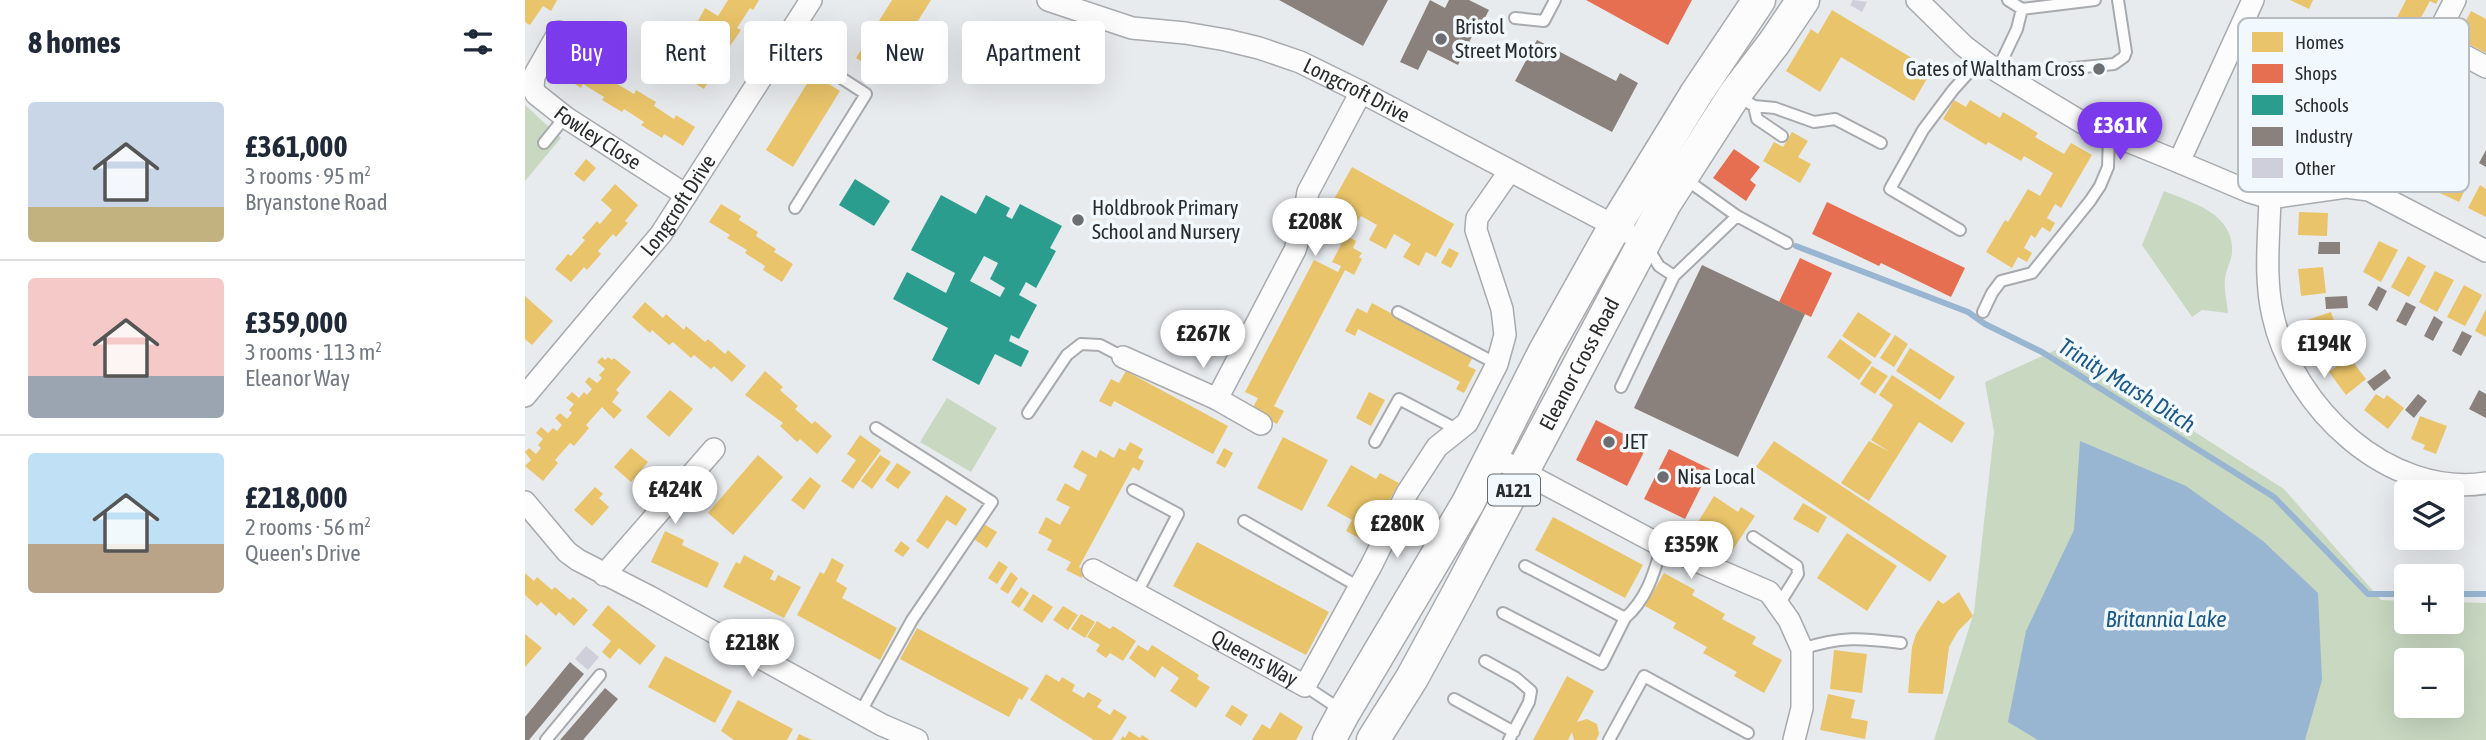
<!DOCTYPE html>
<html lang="en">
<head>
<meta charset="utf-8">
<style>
	body { margin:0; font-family:"Asap Condensed",sans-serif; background:#f2f2f3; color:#1f2937; height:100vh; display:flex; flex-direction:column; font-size:26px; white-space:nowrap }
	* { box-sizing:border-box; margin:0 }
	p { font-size:23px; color:#747a83 }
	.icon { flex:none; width:38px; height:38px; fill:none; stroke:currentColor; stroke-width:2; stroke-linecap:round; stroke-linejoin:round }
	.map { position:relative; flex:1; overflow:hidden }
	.drawer { display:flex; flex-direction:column; background:#fff; width:525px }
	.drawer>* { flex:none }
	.hud { position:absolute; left:21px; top:21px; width:665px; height:63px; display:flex; gap:14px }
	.controls { position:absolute; left:1869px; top:480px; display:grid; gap:14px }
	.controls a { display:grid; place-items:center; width:70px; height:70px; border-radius:7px; background:#fff; box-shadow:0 7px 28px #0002; font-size:35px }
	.price { position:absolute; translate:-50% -60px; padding:0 16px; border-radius:24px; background:#fff; color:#222; font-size:23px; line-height:46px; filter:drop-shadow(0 2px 4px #0008) }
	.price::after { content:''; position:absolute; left:50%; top:42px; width:21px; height:16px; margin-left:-10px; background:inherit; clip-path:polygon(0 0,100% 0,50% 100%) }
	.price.selected { background:#7c3aed; color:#fff }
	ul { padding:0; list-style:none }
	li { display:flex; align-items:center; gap:21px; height:175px; padding:0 28px }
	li+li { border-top:2px solid #e0e1e3 }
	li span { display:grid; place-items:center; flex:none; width:196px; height:140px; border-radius:7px; color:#555 }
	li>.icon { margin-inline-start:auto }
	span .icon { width:84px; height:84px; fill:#fffc; stroke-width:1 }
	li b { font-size:30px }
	h2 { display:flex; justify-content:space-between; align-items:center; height:84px; padding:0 28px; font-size:30px }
	.pill { padding:0 24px; border-radius:7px; background:#fff; box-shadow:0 7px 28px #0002; font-size:24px; line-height:63px }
	.pill.selected { background:#7c3aed; color:#fff }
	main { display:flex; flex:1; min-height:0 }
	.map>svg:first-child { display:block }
	.green { fill:#c8d8c1; fill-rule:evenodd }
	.water { fill:#98b5d1 }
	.homes { fill:#e9c46a }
	.shops { fill:#e76f51 }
	.schools { fill:#2a9d8f; fill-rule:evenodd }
	.industry { fill:#8a817c }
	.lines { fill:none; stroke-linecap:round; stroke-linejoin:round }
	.stream { stroke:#98b5d1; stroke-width:6 }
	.building { fill:#cecfda }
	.service-casing { stroke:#a8aaad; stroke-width:14 }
	.minor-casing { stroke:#a8aaad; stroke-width:24 }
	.primary-casing { stroke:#a8aaad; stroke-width:35 }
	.service { stroke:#fcfcfc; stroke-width:10 }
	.minor { stroke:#fcfcfc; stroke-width:21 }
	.primary { stroke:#fcfcfc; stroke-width:32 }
	.poi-dot { fill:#6c6e71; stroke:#f2f9fe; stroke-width:2.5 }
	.labels { text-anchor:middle; stroke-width:7; stroke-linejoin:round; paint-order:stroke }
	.shield { fill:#f2f9fe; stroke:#65696c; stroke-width:2 }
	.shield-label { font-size:19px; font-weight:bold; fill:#292b2d }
	.poi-label { font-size:21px; fill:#292b2d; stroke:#f2f9fe; text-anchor:start }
	.street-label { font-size:21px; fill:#292b2d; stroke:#f2f9fe }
	.water-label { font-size:23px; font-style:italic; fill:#1c598a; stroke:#f2f9fe }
	.key { fill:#f2f9fe; stroke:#b6bbbf; stroke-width:2 }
	.key-label { font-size:19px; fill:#292b2d }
</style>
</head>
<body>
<main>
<section class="drawer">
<h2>8 homes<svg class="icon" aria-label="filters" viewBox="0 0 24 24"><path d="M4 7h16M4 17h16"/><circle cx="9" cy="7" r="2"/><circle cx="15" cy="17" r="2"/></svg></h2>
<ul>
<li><span style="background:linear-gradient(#c9d6e8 75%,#c2b280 0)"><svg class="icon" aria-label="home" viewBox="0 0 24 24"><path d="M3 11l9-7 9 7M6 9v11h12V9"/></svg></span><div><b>£361,000</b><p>3 rooms · 95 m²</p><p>Bryanstone Road</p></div></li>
<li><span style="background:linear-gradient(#f6c9c9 70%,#9aa5b1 0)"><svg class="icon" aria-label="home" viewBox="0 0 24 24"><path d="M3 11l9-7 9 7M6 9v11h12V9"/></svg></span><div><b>£359,000</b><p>3 rooms · 113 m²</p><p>Eleanor Way</p></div></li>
<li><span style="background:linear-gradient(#bfe0f5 65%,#b9a48a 0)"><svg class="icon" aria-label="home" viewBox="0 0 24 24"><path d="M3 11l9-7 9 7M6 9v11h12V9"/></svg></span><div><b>£218,000</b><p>2 rooms · 56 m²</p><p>Queen's Drive</p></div></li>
</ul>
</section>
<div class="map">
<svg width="1961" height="740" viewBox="0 0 1961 740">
	<rect width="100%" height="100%" fill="#e8ebee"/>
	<!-- green -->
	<path class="green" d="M0,105L36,138L0,181Z
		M1639,191C1668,203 1710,214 1707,253C1706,262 1700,271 1700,280C1699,291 1702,302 1703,313L1677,310L1667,317L1617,245Z
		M1537,347L1759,489L1856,600L1881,601V621H1927V602L1961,603V740H1409L1449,612L1469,432L1460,382ZM1881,660H1927V705H1881Z
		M422,398L472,428L446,472L395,442Z"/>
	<!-- water -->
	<path class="water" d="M1555,441L1661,486L1738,541L1793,593L1797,680L1780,740H1513L1483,722L1501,631L1549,530Z"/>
	<!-- homes -->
	<path class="homes" d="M0,0H32L26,11L18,6L5,25L0,22Z
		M203,0H234L228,10L225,8L212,28L216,30L203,49L200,47L187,67L191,69L179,89L160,77L172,57L158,48L180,8L193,16Z
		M367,0H406L359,75L331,58Z
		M1765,0H1788L1784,9Z
		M1881,0H1913L1911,4L1905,1L1893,23L1899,26L1890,44L1884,41L1873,63L1878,66L1868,84L1842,70L1852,52L1854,53Z
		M1307,10L1407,70L1389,101L1316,57L1295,92L1261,71L1286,29L1293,34Z
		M1946,11L1961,19V53L1932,38Z
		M49,56L68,68L71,64L91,77L89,82L109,94L111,90L131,102L129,106L149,119L151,115L170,127L158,146L139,134L137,138L116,125L119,122L99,109L97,112L77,100L79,97L58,84L56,88L36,75Z
		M288,74L315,91L268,167L241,150Z
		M1429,100L1441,107L1445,100L1475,118L1478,112L1513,133L1510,137L1539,154L1546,143L1567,155L1536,208L1530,204L1522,218L1530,223L1525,232L1517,227L1510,238L1506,235L1499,248L1507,253L1502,262L1493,257L1487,268L1461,252L1480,220L1483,222L1503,189L1515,196L1528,173L1499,156L1496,161L1463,142L1461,145L1418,119Z
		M1267,132L1283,141L1273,157L1286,164L1275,183L1238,161L1249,142L1258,147Z
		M61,159L71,168L59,182L49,174Z
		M827,167L929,224L911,257L901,252L894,266L878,257L886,244L869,234L861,249L844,240L852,225L836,216L827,231L812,222L820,207L808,201Z
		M1927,170L1945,180L1934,202L1915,193Z
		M90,184L113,205L100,221L103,223L91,237L88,234L73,251L76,254L62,270L59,267L46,282L30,269L43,254L46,256L60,240L57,238L72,221L75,224L87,210L76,200Z
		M1955,185L1961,189V217L1943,208Z
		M196,204L216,216L214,220L233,232L231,236L251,249L249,252L268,264L257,282L238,270L240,266L220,253L222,250L202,238L205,235L184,222Z
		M1774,212L1803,213L1802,236L1773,235Z
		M821,235L831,241L828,248L837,253L834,257L837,259L829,275L820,270L749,406L759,411L752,424L726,411L733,398L720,392L789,260L813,272L816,266L807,262Z
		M1854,241L1873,250L1856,282L1838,272Z
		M924,248L934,253L926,268L916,263Z
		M1883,256L1901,266L1884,297L1866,287Z
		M1798,267L1801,293L1776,296L1773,269Z
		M1910,271L1929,280L1912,312L1894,302Z
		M1939,285L1957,295L1940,326L1922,317Z
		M0,296L28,321L7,345L0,339Z
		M120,302L138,318L141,314L159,330L161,326L180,342L183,339L200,354L203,350L221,366L207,382L189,366L186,369L169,355L166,358L148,342L144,345L127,330L125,333L107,317Z
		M847,303L948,357L943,366L951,370L939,393L931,389L935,382L833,329L830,336L820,331L832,308L842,313Z
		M1961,309V337L1950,331Z
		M1333,312L1366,334L1350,358L1317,336Z
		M1806,312L1815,339L1791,347L1782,320Z
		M1370,335L1383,344L1369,367L1355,358Z
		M1315,339L1347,362L1334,380L1302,357Z
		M1385,348L1430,377L1415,400L1371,371Z
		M77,357L80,360L83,357L87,360L89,358L106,372L91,390L94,393L87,402L97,410L89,419L77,407L61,425L64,428L49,446L45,443L30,460L33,463L18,481L0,466L6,460L0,452L4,448L11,454L16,448L13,445L18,439L11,433L16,427L23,433L28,428L32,431L37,425L30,418L35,413L42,419L47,413L44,410L49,404L41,398L47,392L54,398L59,392L62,395L67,389L60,382L64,377L72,383L77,378L74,375L80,369L72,362Z
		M1824,357L1841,379L1821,395L1804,372Z
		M1347,366L1363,376L1350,394L1335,384Z
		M240,371L258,387L255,390L273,406L270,409L287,424L290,421L307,436L292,454L275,439L272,442L255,426L258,423L220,395Z
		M601,371L703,426L688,454L589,401L586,407L574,401L586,379L594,383Z
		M1367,375L1440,423L1427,443L1394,422L1344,501L1316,483L1344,441L1365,452L1346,440L1368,405L1354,395Z
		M145,390L168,409L144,437L121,417Z
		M844,392L860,400L846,426L831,418Z
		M1851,394L1859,399L1862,395L1879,408L1863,429L1839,410Z
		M1895,416L1922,426L1911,454L1898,449L1900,445L1886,439Z
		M335,435L356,450L328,489L316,481L331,460L322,454Z
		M758,437L803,460L777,511L732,488Z
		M1249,441L1422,556L1405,582L1231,467Z
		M605,442L618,449L613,458L619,461L614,471L608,467L554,567L561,570L557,578L541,570L546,562L522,550L527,540L513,533L521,517L535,525L545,507L531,500L540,483L554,491L562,475L548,467L557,450L571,458L575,450L589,458L594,448L600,451Z
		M106,448L123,462L106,482L89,467Z
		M699,448L708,453L700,468L691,463Z
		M233,455L258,477L208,535L183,513Z
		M355,455L366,462L347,489L336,481Z
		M372,463L386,472L373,489L360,480Z
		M826,465L851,479L855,473L874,483L862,505L866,507L854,527L851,525L842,542L821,531L827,520L802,506Z
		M285,477L296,486L279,510L266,500Z
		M70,487L78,494L74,498L84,507L67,526L49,510Z
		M421,495L442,509L431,526L422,520L403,549L391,541Z
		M1189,496L1213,512L1216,507L1230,516L1207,551L1170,527Z
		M1278,503L1302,517L1293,533L1268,519Z
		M1028,517L1118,565L1100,598L1010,550Z
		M457,523L472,532L462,548L447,538Z
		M140,531L159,540L157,545L194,563L182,588L126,562Z
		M1322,533L1372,566L1342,611L1292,578Z
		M376,541L385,548L378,557L369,551Z
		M672,542L804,612L781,655L648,586Z
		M219,555L249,571L245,579L250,581L253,575L276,587L259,618L198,587L211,562L215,564Z
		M307,558L319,565L311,581L322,588L317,598L372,628L355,660L272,615L295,572L299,574Z
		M474,561L483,567L472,584L463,578Z
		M486,572L493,578L483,594L475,589Z
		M0,573L9,581L12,577L27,590L30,587L45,600L48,597L63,610L49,626L34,612L31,616L16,602L12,606L0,595Z
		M1139,573L1170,590L1167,595L1200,614L1197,619L1231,637L1227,644L1257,660L1239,693L1209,676L1212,672L1178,653L1182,647L1148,628L1151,623L1120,606Z
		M496,587L504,593L494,608L486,602Z
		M1434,592L1448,616L1433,631L1424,647L1418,694L1383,693L1387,647L1391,634L1413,600L1418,604Z
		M508,594L528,607L517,623L498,610Z
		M83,605L131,646L115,665L94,648L85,659L77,652L86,641L67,625Z
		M538,606L553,615L543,630L528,620Z
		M556,614L570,622L560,638L546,629Z
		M572,621L585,629L588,626L611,641L598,661L585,653L581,658L571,651L575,645L562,637Z
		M392,628L504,688L497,700L494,698L484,717L375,659Z
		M0,634L17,648L0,667Z
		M613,645L623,651L627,645L674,675L672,679L685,687L671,708L645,691L654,678L637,666L630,678L604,658Z
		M1309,650L1342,654L1337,693L1305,689Z
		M140,656L207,691L190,723L123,687Z
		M521,674L534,682L537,677L550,685L547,691L559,698L563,692L577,700L572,707L585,715L589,709L602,717L587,740H569L505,700Z
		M1042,676L1069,691L1052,722L1062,719L1072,724L1074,734L1071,740H1049L1047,732L1043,740H1008Z
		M1303,694L1330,700L1326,718L1343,721L1340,739L1295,730Z
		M213,700L268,729L262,740H209L196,731Z
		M707,705L723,715L716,726L700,716Z
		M755,712L778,727L771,740H727L737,724L745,729Z
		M604,731L615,738L617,735L625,740H595L598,736L600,738Z
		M274,734L287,740H271Z"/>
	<!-- shops -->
	<path class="shops" d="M1061,0H1167L1143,45Z
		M1209,149L1235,167L1225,180L1231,185L1221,201L1188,178Z
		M1302,202L1440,268L1426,297L1356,263L1354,266L1287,234Z
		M1275,258L1307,273L1286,317L1254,302Z
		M1071,420L1122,446L1102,486L1051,460Z
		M1144,449L1185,469L1160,519L1119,499Z"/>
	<!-- schools -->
	<path class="schools" d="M330,179L365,201L349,226L314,205Z
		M416,195L451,214L461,195L485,208L481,216L487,219L495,204L537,226L525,248L531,251L511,288L501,282L494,295L512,305L494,339L486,335L484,341L504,351L496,367L470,354L454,385L407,360L423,328L368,299L382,272L421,293L430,273L386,250ZM459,256L473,263L465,279L480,288L475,297L445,281Z"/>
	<!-- industry -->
	<path class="industry" d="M754,0H863L838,46Z
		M905,0L920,8L924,0H944L964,10L955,27L952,26L933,65L903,50L893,70L875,62Z
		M1012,40L1091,81L1095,73L1113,83L1087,132L990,81Z
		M1935,131L1945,136L1935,154L1925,149Z
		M1961,150V167L1954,163Z
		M1794,242H1815V254H1793Z
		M1177,265L1280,314L1213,457L1109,408Z
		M1853,286L1862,291L1852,311L1843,305Z
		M1822,296L1823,308L1801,309L1800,297Z
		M1881,302L1891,307L1881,326L1871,321Z
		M1909,316L1918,322L1908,341L1899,336Z
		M1937,331L1947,336L1936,356L1927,351Z
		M1835,335L1839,346L1819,353L1815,342Z
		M1860,369L1866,378L1849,391L1842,382Z
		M1954,390L1961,394V418L1944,409Z
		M1893,394L1902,401L1889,418L1880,410Z
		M45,662L59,674L4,740H0V717Z
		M80,688L93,699L58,740H35Z"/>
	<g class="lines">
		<!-- stream -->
		<path class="stream" d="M1271,246L1443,312L1460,324L1517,352L1749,497L1843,594H1881
			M1927,594H1961"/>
	</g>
	<!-- building -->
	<path class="building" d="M1328,0L1342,2L1337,12L1325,5Z
		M61,646L74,657L63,670L50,659Z"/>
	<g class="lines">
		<defs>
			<path id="service" d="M1483,0L1497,9L1570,0
				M990,18L1019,21L1030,0
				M259,41L341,94L270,208
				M1539,69L1589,64L1599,57L1601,52L1593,0
				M1472,71L1492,29L1497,9
				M1213,96L1229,106L1250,108L1289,122L1310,119L1356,143
				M1229,106L1232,119L1257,136
				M19,143L40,117
				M1159,178L1212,216L1262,243
				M1435,230L1365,189L1398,130L1428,90L1455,60
				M1123,248L1134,266L1149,276
				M873,312L972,364
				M1458,312L1467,293L1476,281L1507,273L1565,201L1575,186L1583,167L1584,136
				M1096,387L1149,276L1212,216
				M503,413L542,355L556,344L575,345L598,357
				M850,442L874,399L933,430
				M608,490L653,514L612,593
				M719,521L834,587
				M1228,537L1272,566L1273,574L1253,606
				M1000,566L1100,618C1122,599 1129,573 1137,546
				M978,613L1077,664L1100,618
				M1277,649C1315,636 1337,638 1376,643
				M960,661L991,678L1006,691L1004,702L984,740
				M780,686L816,710
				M929,699L989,732
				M335,713L387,620L467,502L351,428
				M21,740L75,675
				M1084,740L1119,676L1223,733"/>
			<g id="minor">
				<path id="s1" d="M523,0L607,28L660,33L701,40L734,48L775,62L836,92L1101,232"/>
				<path d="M1392,0L1439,46L1472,71L1558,123L1654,162L1728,0"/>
				<path id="s2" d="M34,32L9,76L8,88L11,94L40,117L161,195"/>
				<path d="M1910,40L1961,67"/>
				<path d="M1654,162L1725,192L1745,198L1821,187L1844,190L1961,251"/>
				<path d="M1835,187C1839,152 1861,126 1879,95C1897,64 1914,32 1930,0"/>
				<path d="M1745,198C1744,237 1739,278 1748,316C1768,407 1863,498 1961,483"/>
				<path d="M598,357L692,399L736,424"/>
				<path id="s3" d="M0,396L136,234L286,0"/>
				<path d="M692,399L770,250L777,227L783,192L836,92"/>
				<path d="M966,455L1137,546L1244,592L1264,620L1277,649V708L1269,740"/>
				<path d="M0,502L42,552L53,560L125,597L357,725L392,740"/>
				<path id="s4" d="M568,570L780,686L847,564L882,493L912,447L942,423L972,364L980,335L977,309L951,230L952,218L984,172"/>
				<path d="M79,575L189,449"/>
			</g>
			<g id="primary">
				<path d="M804,740L819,712L943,503L1020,351L1090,226L1171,94L1234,0"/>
				<path id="s5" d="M848,740L887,678L930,599L1140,203L1210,94L1249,43L1278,0"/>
			</g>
		</defs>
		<!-- service casing -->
		<use href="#service" class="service-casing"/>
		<!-- minor casing -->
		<use href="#minor" class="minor-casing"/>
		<!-- primary casing -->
		<use href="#primary" class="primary-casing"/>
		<!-- service -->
		<use href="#service" class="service"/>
		<!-- minor -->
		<use href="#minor" class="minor"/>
		<!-- primary -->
		<use href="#primary" class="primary"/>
	</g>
	<!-- markers -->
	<g class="poi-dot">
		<circle cx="916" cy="39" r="7"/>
		<circle cx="1574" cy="69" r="7"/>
		<circle cx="553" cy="220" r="7"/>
		<circle cx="1084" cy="442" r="7"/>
		<circle cx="1138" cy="477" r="7"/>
	</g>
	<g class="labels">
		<!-- shield labels -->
		<rect class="shield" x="963" y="474.5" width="52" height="31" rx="5"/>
		<g class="shield-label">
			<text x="989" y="497">A121</text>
		</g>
		<!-- poi labels -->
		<g class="poi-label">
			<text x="930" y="34">Bristol<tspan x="930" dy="24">Street Motors</tspan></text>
			<text x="1560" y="76" text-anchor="end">Gates of Waltham Cross</text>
			<text x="567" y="215">Holdbrook Primary<tspan x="567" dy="24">School and Nursery</tspan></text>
			<text x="1098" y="449">JET</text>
			<text x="1152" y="484">Nisa Local</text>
		</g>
		<!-- street labels -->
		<g class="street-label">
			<text dy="7" stroke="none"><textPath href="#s1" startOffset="324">Longcroft Drive</textPath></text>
			<text dy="7" stroke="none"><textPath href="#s2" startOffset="145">Fowley Close</textPath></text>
			<text dy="7" stroke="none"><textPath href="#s3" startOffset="245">Longcroft Drive</textPath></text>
			<text dy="7" stroke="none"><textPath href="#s5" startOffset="429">Eleanor Cross Road</textPath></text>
			<text dy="7" stroke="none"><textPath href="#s4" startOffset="184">Queens Way</textPath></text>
		</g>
		<!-- water labels -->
		<g class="water-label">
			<text transform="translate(1602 385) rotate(32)" y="8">Trinity Marsh Ditch</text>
			<text x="1641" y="627">Britannia Lake</text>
		</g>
	</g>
	<!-- legend -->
	<rect x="1713" y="18" width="231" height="174" rx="10" class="key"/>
	<rect x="1727" y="32" width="31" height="20" fill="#e9c46a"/>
	<rect x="1727" y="64" width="31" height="19" fill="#e76f51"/>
	<rect x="1727" y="95" width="31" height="20" fill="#2a9d8f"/>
	<rect x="1727" y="127" width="31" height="19" fill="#8a817c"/>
	<rect x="1727" y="158" width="31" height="20" fill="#cecfda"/>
	<g class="key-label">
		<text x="1770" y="49">Homes</text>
		<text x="1770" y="80">Shops</text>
		<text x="1770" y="112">Schools</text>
		<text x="1770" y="143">Industry</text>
		<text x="1770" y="175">Other</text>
	</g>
</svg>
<div class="controls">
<a><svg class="icon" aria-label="layers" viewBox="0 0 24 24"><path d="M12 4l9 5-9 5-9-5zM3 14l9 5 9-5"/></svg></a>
<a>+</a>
<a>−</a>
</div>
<b class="price selected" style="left:1595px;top:162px">£361K</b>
<b class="price" style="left:790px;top:258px">£208K</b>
<b class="price" style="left:678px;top:370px">£267K</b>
<b class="price" style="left:1799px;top:380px">£194K</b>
<b class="price" style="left:150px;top:526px">£424K</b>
<b class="price" style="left:872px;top:560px">£280K</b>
<b class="price" style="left:1166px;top:581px">£359K</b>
<b class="price" style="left:227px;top:679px">£218K</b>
<div class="hud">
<a class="pill selected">Buy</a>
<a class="pill">Rent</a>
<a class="pill">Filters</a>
<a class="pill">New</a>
<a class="pill">Apartment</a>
</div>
</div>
</main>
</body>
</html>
